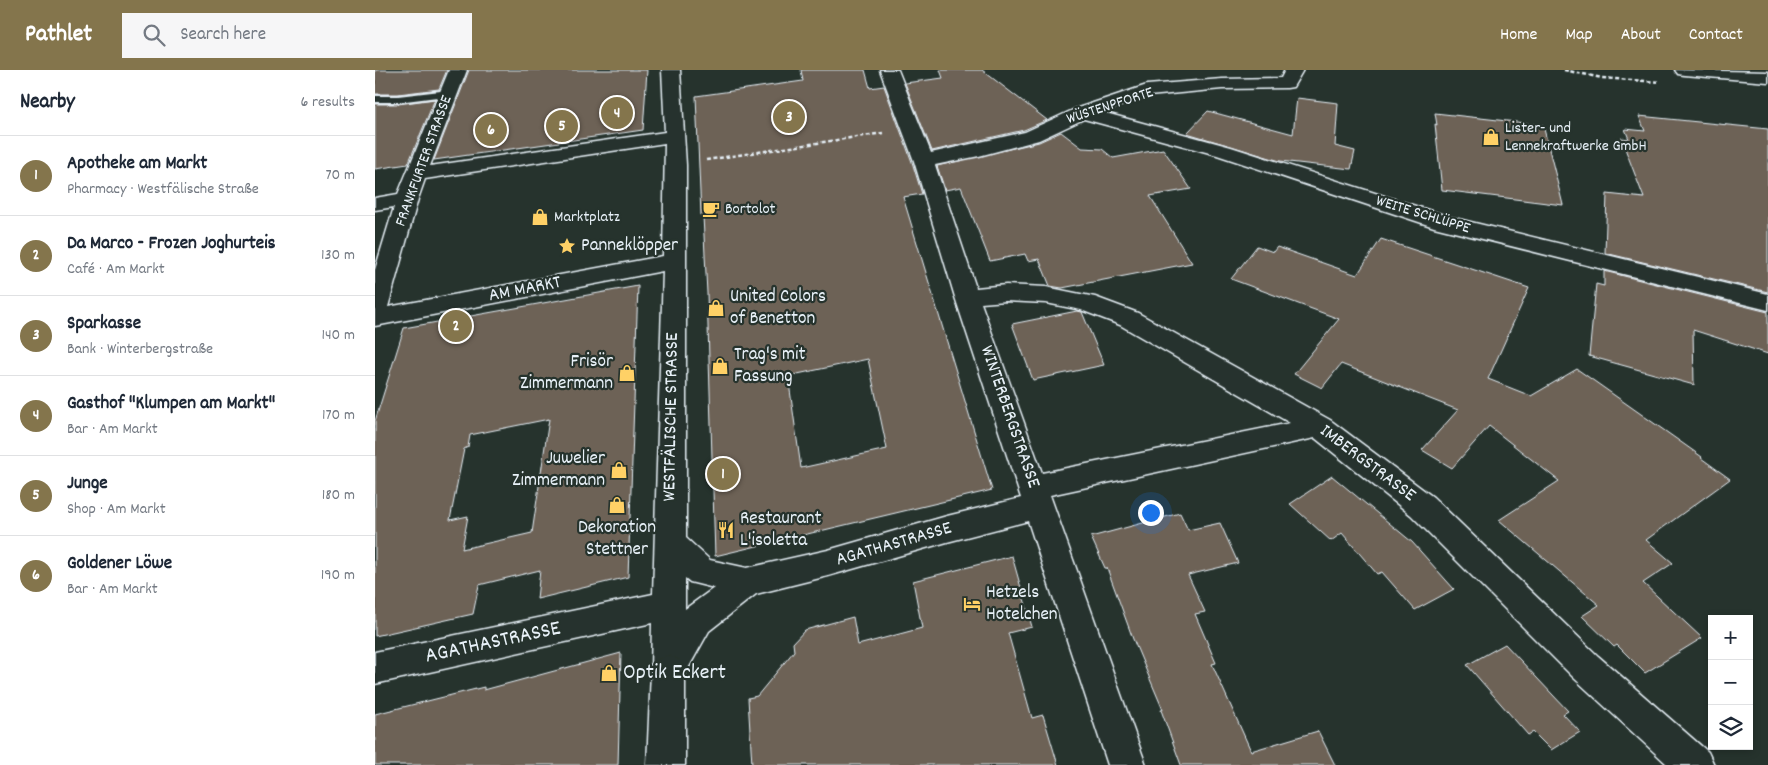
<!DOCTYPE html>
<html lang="en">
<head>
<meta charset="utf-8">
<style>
	:root { --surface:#fff; --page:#f6f6f7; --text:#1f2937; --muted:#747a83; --line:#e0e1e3; --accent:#84754c }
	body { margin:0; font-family:Dekko,sans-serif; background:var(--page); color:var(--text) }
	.controls { position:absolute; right:15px; bottom:15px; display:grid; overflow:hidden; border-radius:0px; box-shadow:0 2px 8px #0003 }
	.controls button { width:45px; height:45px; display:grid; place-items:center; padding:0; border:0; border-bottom:1px solid var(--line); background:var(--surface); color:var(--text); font:25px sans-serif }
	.you { position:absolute; left:775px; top:442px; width:18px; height:18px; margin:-12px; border:4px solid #fff; border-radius:50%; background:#1a73e8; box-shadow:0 0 0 8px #1a73e833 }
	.badge { display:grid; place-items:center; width:32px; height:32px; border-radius:50%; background:var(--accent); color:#fff; font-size:16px; font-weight:700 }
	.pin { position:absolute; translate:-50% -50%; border:2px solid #fff; box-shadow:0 1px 5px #0006 }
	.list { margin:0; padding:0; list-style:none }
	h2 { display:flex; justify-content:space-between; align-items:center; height:65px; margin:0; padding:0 20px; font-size:21px }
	h2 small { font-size:16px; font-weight:400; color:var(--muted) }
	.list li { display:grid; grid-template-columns:32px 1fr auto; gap:15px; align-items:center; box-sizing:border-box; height:80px; padding:0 20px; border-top:1px solid var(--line) }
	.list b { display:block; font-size:19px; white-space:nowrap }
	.list p { margin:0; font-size:16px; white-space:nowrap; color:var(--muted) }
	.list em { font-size:16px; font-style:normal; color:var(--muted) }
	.icon { flex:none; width:28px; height:28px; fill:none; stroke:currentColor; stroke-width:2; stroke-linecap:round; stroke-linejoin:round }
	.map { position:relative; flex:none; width:1393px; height:695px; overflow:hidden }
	header { display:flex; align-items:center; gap:30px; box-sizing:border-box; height:70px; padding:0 25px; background:var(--accent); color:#fff }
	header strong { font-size:24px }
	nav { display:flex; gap:28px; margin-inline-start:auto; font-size:18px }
	.search { width:350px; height:45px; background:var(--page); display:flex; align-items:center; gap:12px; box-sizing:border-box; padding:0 18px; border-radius:0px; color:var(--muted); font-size:19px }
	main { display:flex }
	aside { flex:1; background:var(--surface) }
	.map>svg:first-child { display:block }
</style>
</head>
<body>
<header>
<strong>Pathlet</strong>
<div class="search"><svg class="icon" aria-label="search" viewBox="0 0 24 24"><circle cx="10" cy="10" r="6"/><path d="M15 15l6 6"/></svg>Search here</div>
<nav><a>Home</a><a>Map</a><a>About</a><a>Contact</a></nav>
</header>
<main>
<aside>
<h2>Nearby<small>6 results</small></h2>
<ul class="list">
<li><span class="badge">1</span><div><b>Apotheke am Markt</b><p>Pharmacy · Westfälische Straße</p></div><em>70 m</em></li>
<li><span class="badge">2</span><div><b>Da Marco - Frozen Joghurteis</b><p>Café · Am Markt</p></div><em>130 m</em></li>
<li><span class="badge">3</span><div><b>Sparkasse</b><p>Bank · Winterbergstraße</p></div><em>140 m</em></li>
<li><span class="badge">4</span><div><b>Gasthof &quot;Klumpen am Markt&quot;</b><p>Bar · Am Markt</p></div><em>170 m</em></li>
<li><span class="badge">5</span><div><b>Junge</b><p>Shop · Am Markt</p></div><em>180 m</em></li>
<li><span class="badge">6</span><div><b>Goldener Löwe</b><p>Bar · Am Markt</p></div><em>190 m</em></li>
</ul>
</aside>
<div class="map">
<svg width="1393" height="695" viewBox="0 0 1393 695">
	<rect width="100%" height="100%" fill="#26332d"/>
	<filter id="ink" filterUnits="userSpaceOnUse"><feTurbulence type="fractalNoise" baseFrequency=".02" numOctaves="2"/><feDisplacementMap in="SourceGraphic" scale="10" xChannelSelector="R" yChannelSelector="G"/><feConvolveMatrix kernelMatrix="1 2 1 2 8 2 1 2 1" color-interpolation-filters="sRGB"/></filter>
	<g filter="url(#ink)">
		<g fill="#6d6257" stroke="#e8f1f8" fill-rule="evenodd">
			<polygon points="0,0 72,0 64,19 23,24 0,24"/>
			<polygon points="94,0 272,0 268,60 59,90"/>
			<path d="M426,0h64l5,18 14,-2 28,76 10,32 -19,3 89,293 -277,66 -8,-263 -4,-77h-2l-5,-120 107,-15zM493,289l19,90 -86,19 -13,-92z"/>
			<polygon points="565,0 607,0 672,50 649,60 557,81 530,13 568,8"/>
			<polygon points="922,28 963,33 960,76 980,81 976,99 905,91 812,63 833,41 918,64"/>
			<polygon points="60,29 33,94 0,99 0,34 23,34"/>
			<polygon points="1060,43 1168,55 1188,135 1067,120 1060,54 1062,55"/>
			<polygon points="1264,46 1393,59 1393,222 1230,183 1232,124 1269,128 1246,68 1254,69 1250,59 1270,61"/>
			<polygon points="686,62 707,78 727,79 738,88 788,79 816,119 775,126 817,193 687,218 675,216 664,189 653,191 650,184 615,191 586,117 570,120 562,96 664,72"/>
			<polygon points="1006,169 1154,218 1113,309 1156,326 1202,299 1327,387 1326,388 1355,409 1271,470 1298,493 1268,513 1327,568 1270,603 1242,575 1239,577 1207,546 1224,535 1124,450 1184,411 1114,356 1077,398 1047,380 1083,340 966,294 947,318 919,304 964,249 856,209 882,176 898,182 902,177 982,205"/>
			<polygon points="1229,201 1393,242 1393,284 1318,260 1319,315 1214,286 1221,214 1229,216"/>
			<path d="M263,216l-10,291 -91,22 3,-29 -61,15 -6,29 -98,22v-215l29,-93zM174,349l-17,114 -70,16 6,-33 -18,4 14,-71 4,-2 2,-12z"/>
			<polygon points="702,241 707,242 729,295 658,310 637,254"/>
			<polygon points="957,406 1037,472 1079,519 1040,540 1007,502 1002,504 967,463 956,471 915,434"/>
			<polygon points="805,443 813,460 845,453 863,493 813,505 830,542 820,544 841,593 837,594 876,681 943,661 960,695 806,695 786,640 788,640 758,569 732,498 730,498 716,467"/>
			<polygon points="637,486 657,557 633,563 657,648 668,645 683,695 377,695 373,628 382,626 419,581 418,573 430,560 478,547 483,575 547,558 538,511"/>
			<polygon points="1130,574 1193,641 1188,644 1205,662 1176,680 1158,662 1153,665 1092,595"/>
			<polygon points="246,583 243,695 0,695 0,644 109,617 109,620"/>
		</g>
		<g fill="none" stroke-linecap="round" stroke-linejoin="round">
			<g stroke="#e8f1f8" stroke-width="4">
				<polygon id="lane" points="74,20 78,21 79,23 78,25 23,32 0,32 0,26 23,26"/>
			</g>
			<g stroke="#e8f1f8" stroke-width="3">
				<path id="street" d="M74,0h18l-37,96 235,-34 -3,-62h18l6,95v373l24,22 37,8 81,-18 119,-34 74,-18 -66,-201 -41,-136 -34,-91h18l33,83 94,-21 50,-23 72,-24 75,-6 59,-1 4,-8h18l-10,17 -6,1 -65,1 -73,7 -47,16 129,35 219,70 318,77v16l-334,-83 -217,-72 -133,-36 -45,21 -60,16 -44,9 41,123 30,-3 40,2 49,10 43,16 192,107 103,77 165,159 110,96 6,13h-46l-94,-87 -163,-163 -96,-77 -265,57 96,270h-38l-80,-244 -81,21 -119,34 -72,18 -47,37 -28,50 -13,6 -12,-5 -5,-11 1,-48 -277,61v-32l278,-58 10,-323 -288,55v-56l19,-63 -19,3v-12l23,-4zM290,73l-2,113 -275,51 30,-108 7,-20zM631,231l40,2 35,7 39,15 170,98 -248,50 -61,-170zM310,508l5,4 24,6 -29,21z"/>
			</g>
			<g stroke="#e8f1f8" stroke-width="3">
				<g id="secondary">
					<polygon points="1300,0 1393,2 1393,12 1309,5 1303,4"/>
					<polygon points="293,585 305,590 310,601 310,695 272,695 276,601 281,590"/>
				</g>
			</g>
			<g stroke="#e8f1f8" stroke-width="2.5" stroke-dasharray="4 2.5" stroke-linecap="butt">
				<polyline points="1189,0 1227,8 1285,12"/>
				<polyline points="331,90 508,63"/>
			</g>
			<use href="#lane" fill="#26332d" fill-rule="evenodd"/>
			<use href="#street" fill="#26332d" fill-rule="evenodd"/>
			<use href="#secondary" fill="#26332d" fill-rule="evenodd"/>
		</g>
	</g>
	<defs>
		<g id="shop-bare" transform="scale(1.35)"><path d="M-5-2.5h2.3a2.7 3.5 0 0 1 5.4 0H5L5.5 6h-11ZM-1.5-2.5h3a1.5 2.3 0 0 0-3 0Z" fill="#ffd166" stroke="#26332d" stroke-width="2.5" paint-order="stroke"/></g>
		<g id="cafe-bare" transform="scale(1.35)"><path d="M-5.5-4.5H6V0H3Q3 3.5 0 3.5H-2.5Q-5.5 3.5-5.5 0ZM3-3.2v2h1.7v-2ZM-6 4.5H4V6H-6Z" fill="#ffd166" stroke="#26332d" stroke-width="2.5" paint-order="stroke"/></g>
		<g id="sight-bare" transform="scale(1.35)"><path d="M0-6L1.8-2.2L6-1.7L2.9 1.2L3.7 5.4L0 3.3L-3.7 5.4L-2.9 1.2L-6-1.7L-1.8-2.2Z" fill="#ffd166" stroke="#26332d" stroke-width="2.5" paint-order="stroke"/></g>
		<g id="restaurant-bare" transform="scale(1.35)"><path d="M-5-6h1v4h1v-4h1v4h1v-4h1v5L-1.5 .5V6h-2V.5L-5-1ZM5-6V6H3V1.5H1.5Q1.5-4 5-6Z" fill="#ffd166" stroke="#26332d" stroke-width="2.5" paint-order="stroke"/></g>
		<g id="hotel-bare" transform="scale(1.35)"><path d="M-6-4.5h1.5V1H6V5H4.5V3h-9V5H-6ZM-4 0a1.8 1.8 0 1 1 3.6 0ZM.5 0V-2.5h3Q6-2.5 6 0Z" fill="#ffd166" stroke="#26332d" stroke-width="2.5" paint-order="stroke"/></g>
	</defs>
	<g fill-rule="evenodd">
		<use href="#shop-bare" x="1116" y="67"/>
		<use href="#cafe-bare" x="336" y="139"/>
		<use href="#shop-bare" x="165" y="147"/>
		<use href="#sight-bare" x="192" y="176"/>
		<use href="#shop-bare" x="341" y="238"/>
		<use href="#shop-bare" x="345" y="296"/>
		<use href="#shop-bare" x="252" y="303"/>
		<use href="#shop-bare" x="244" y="400"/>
		<use href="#shop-bare" x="242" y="435"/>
		<use href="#restaurant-bare" x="351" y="460"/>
		<use href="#hotel-bare" x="597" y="534"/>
		<use href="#shop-bare" x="234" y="603"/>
	</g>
	<g text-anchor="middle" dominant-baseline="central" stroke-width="4.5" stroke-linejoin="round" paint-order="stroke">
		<g font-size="16" fill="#e8f1f8" stroke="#26332d">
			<text transform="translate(735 36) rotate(-18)">WÜSTENPFORTE</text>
			<text transform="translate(49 91) rotate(-70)">FRANKFURTER STRASSE</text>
			<text transform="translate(1048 145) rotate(17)">WEITE SCHLÜPPE</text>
		</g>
		<g font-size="16" fill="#e8f1f8" stroke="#26332d" text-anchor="start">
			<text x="1130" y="58">Lister- und<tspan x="1130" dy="18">Lennekraftwerke GmbH</tspan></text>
			<text x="350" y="139">Bortolot</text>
			<text x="179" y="147">Marktplatz</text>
		</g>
		<g font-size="19" fill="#e8f1f8" stroke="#26332d" text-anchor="start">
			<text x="206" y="176">Panneklöpper</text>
			<text x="355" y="227">United Colors<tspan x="355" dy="22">of Benetton</tspan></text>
			<text x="359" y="285">Trag's mit<tspan x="359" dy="22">Fassung</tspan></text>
			<text x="238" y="292" text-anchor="end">Frisör<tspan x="238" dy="22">Zimmermann</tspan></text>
			<text x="230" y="389" text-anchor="end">Juwelier<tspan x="230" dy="22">Zimmermann</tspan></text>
			<text x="365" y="449">Restaurant<tspan x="365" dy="22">L'isoletta</tspan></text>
			<text x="242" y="458" text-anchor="middle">Dekoration<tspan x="242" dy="22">Stettner</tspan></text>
			<text x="611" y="523">Hetzels<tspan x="611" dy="22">Hotelchen</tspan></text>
		</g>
		<g font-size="19" fill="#e8f1f8" stroke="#26332d">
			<text transform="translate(150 220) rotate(-11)">AM MARKT</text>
			<text transform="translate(297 347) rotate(-89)">WESTFÄLISCHE STRASSE</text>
			<text transform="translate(634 347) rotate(71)">WINTERBERGSTRASSE</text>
			<text transform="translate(992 394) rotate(37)">IMBERGSTRASSE</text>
			<text transform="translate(519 475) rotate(-16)">AGATHASTRASSE</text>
		</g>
		<g font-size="22" fill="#e8f1f8" stroke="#26332d">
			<text transform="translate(118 573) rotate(-12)">AGATHASTRASSE</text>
		</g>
		<g font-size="22" fill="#e8f1f8" stroke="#26332d" text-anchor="start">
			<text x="248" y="603">Optik Eckert</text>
		</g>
	</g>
</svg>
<div class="controls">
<button>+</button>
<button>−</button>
<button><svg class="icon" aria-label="layers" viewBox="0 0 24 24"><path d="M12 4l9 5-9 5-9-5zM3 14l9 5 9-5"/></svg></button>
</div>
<div class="you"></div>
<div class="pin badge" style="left:348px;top:404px">1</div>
<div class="pin badge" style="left:81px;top:256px">2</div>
<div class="pin badge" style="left:414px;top:47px">3</div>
<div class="pin badge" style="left:242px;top:43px">4</div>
<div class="pin badge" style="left:187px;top:56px">5</div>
<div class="pin badge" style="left:116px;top:60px">6</div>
</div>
</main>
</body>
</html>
